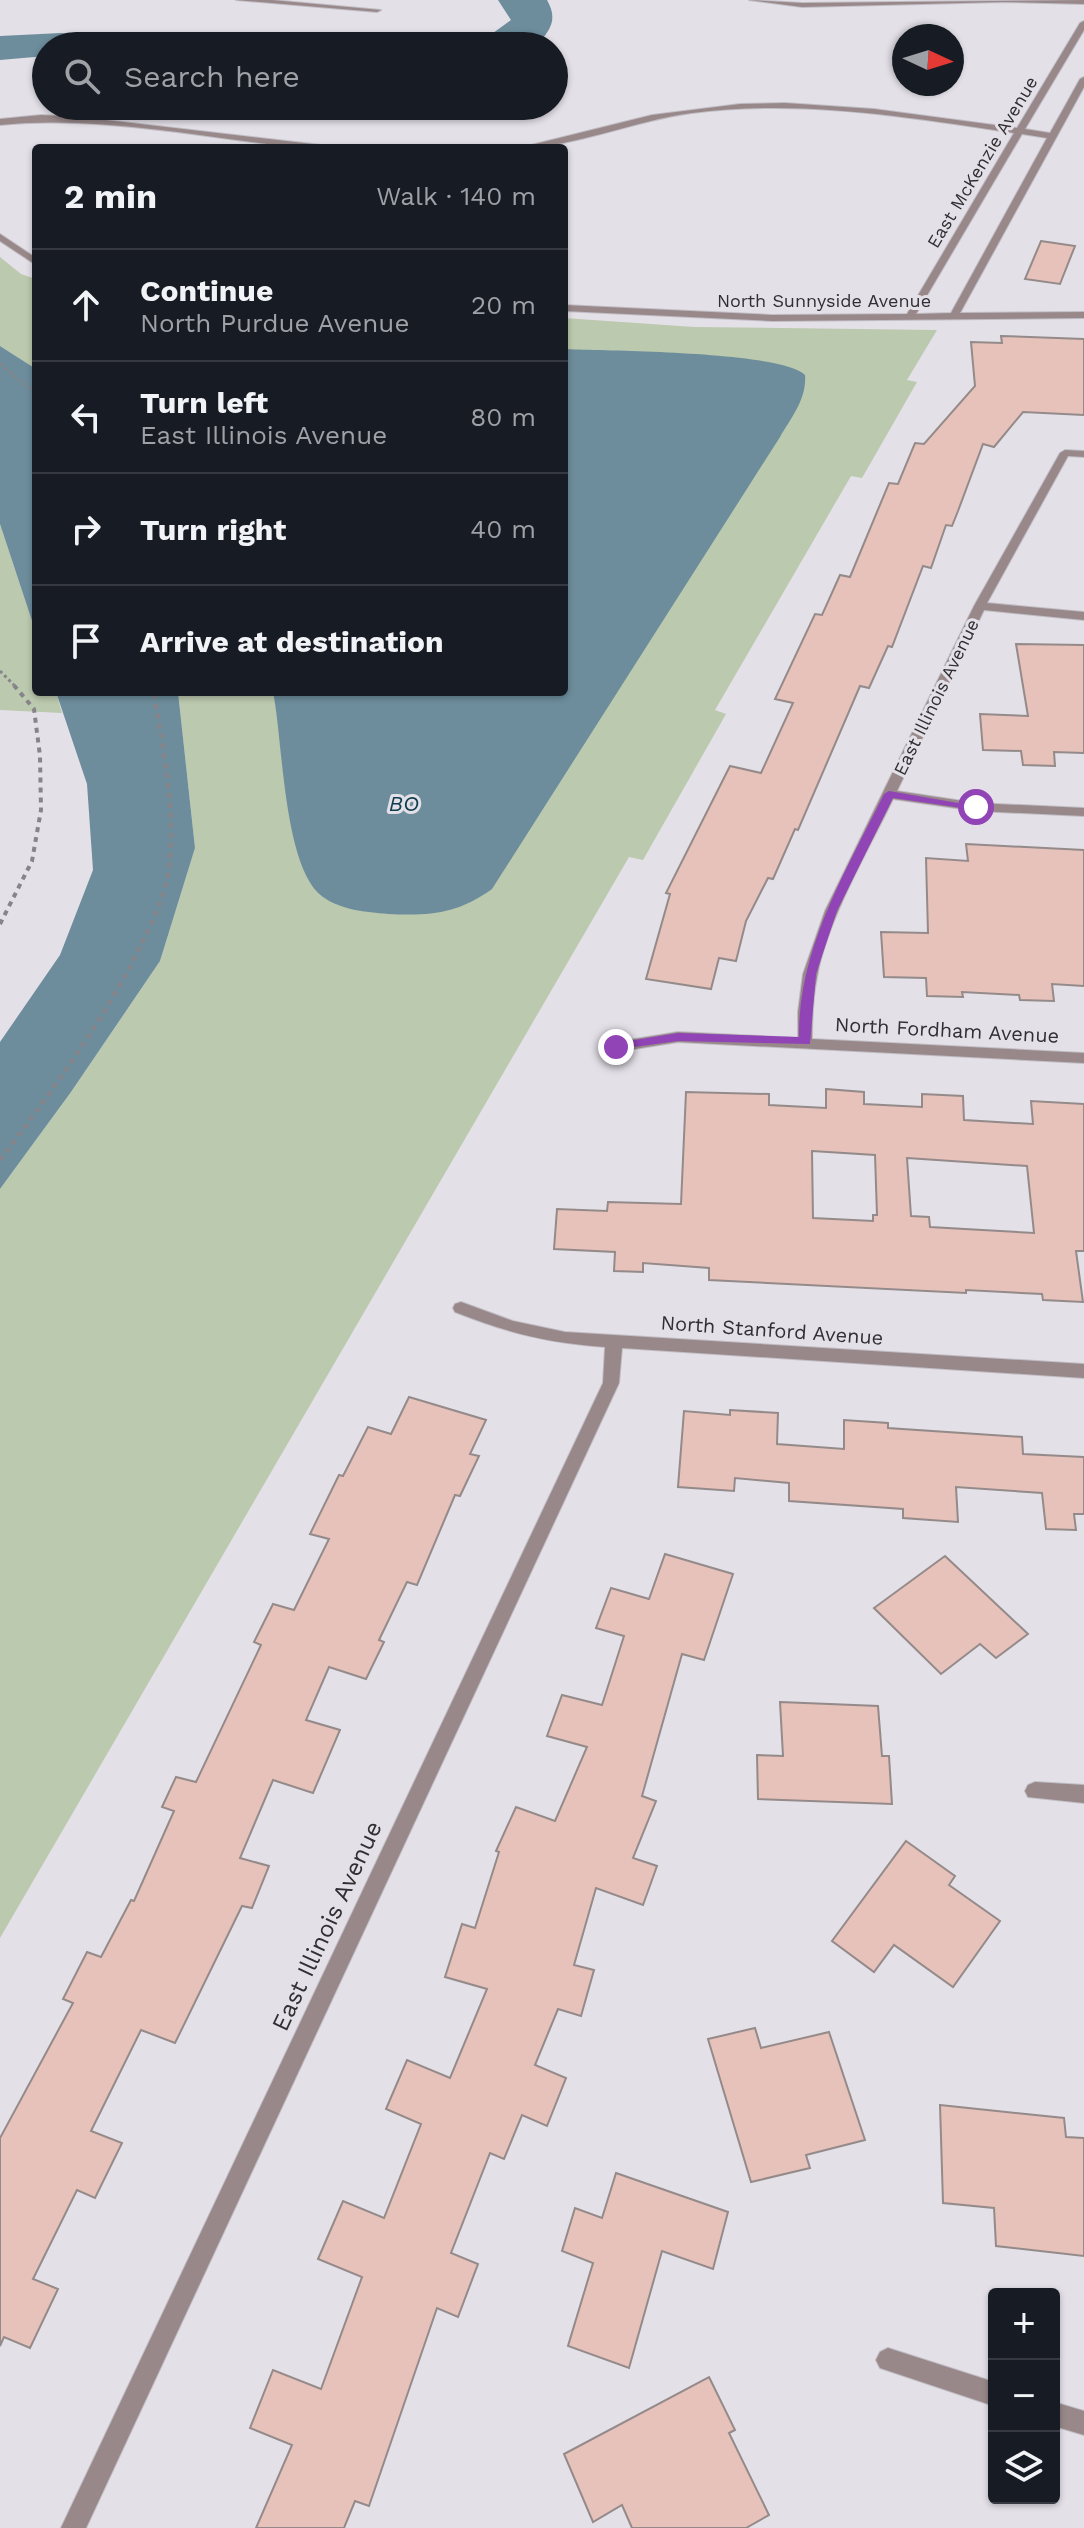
<!DOCTYPE html>
<html lang="en">
<head>
<meta charset="utf-8">
<style>
	:root { --surface:#171b24; --page:#20242c; --text:#f1f3f6; --muted:#9ea1a6; --line:#363941 }
	body { margin:0; font-family:"Work Sans",sans-serif; background:var(--page); color:var(--text) }
	.controls { position:absolute; right:24px; bottom:24px; display:grid; overflow:hidden; border-radius:8px; box-shadow:0 2px 6px #0004 }
	.controls button { width:72px; height:72px; display:grid; place-items:center; padding:0; border:0; border-bottom:2px solid var(--line); background:var(--surface); color:var(--text); font:40px sans-serif }
	.compass { position:absolute; left:892px; top:24px; width:72px; height:72px; border-radius:50%; background:var(--surface); box-shadow:0 2px 6px #0004; rotate:94deg }
	.stop { position:absolute; width:24px; height:24px; margin:-18px; border:6px solid #9044b6; border-radius:50%; background:#fff }
	.stop.end { background:#9044b6; border-color:#fff; box-shadow:0 2px 8px #0008 }
	.list { margin:0; padding:0; list-style:none }
	h2 { display:flex; justify-content:space-between; align-items:center; height:104px; margin:0; padding:0 32px; font-size:34px }
	h2 small { font-size:26px; font-weight:400; color:var(--muted) }
	.list li { display:grid; grid-template-columns:52px 1fr auto; gap:24px; align-items:center; box-sizing:border-box; height:112px; padding:0 32px; border-top:2px solid var(--line) }
	.list b { display:block; font-size:30px; white-space:nowrap }
	.list p { margin:0; font-size:26px; white-space:nowrap; color:var(--muted) }
	.list em { font-size:26px; font-style:normal; color:var(--muted) }
	.icon { flex:none; width:44px; height:44px; fill:none; stroke:currentColor; stroke-width:2; stroke-linecap:round; stroke-linejoin:round }
	.map { position:relative; flex:none; width:1084px; height:2528px; overflow:hidden }
	.search { position:absolute; background:var(--surface); box-shadow:0 2px 6px #0004; left:32px; top:32px; width:536px; height:88px; display:flex; align-items:center; gap:20px; box-sizing:border-box; padding:0 28px; border-radius:44px; color:var(--muted); font-size:30px }
	.panel { position:absolute; background:var(--surface); box-shadow:0 2px 6px #0004; left:32px; top:144px; width:536px; height:552px; border-radius:8px }
	.map>svg:first-child { display:block }
</style>
</head>
<body>
<div class="map">
<svg width="1084" height="2528" viewBox="0 0 1084 2528">
	<rect width="100%" height="100%" fill="#e4e0e8"/>
	<g fill="#bbc9ae">
		<polygon points="0,257 21,274 36,279 36,369 0,346"/>
		<polygon points="564,318 694,327 937,330 907,380 917,382 862,478 851,476 715,710 726,714 643,860 629,857 0,1938 0,1189 71,1092 160,961 195,848 178,692 564,692"/>
		<polygon points="0,524 36,633 36,692 56,692 62,713 0,710"/>
	</g>
	<g fill="#6d8d9c">
		<path d="M498,0h49c11,19 4,30 -11,46h-61l36,-26z"/>
		<polygon points="61,33 162,38 243,46 46,46 46,56 0,60 0,36"/>
		<polygon points="0,346 36,369 36,633 0,524"/>
		<path d="M564,349c42,2 217,2 241,26 2,24 -14,43 -25,62l-288,452c-35,25 -62,27 -104,25 -22,-2 -47,-4 -65,-17 -40,-28 -40,-158 -50,-205h291z"/>
		<polygon points="56,692 178,692 195,848 160,961 71,1092 0,1189 0,1042 60,955 93,870 87,784"/>
	</g>
	<g fill="#e6c2bb" stroke="#948a89" stroke-width="2" fill-rule="evenodd">
		<polygon points="1041,241 1075,246 1060,284 1025,279"/>
		<polygon points="1001,336 1084,339 1084,415 1023,412 994,447 983,444 958,511 952,526 946,525 931,568 923,566 892,647 888,646 869,688 860,686 798,830 795,829 773,879 768,878 746,921 736,961 719,958 711,989 646,979 670,894 666,893 730,766 761,773 793,703 775,699 815,614 822,615 840,575 850,577 889,483 898,484 915,443 924,444 975,386 971,342 1002,343"/>
		<polygon points="1016,644 1084,645 1084,753 1054,752 1055,766 1023,765 1021,751 983,750 980,714 1028,716"/>
		<polygon points="966,844 1084,850 1084,986 1052,984 1054,1001 1020,1000 1019,995 962,992 963,997 927,996 926,978 884,977 881,932 928,933 926,858 968,861"/>
		<path d="M826,1089l38,3v12l58,3v-13l41,2 1,24 69,4 -2,-23 53,3v147h-8l7,51 -40,-2 -1,-6 -76,-4v3l-257,-13v-12l-66,-5v9l-29,-1 1,-19 -61,-3 3,-40 50,2 1,-9 73,2 5,-112 83,2v11l57,3zM812,1151l63,4 2,60h-4v6l-60,-3zM907,1158l120,8 7,67 -104,-6 -1,-10 -18,-1z"/>
		<polygon points="409,1397 486,1420 470,1454 479,1456 460,1496 455,1495 417,1585 407,1582 379,1640 384,1642 366,1679 329,1667 306,1720 340,1730 313,1793 273,1780 240,1858 269,1866 252,1908 242,1906 175,2043 141,2030 91,2131 122,2143 95,2198 77,2190 33,2279 58,2289 30,2348 4,2337 0,2346 0,2138 73,2003 63,1999 87,1952 101,1957 131,1900 134,1901 174,1811 162,1807 176,1777 196,1782 261,1645 254,1642 273,1604 294,1610 329,1539 310,1534 339,1475 343,1476 368,1427 391,1434"/>
		<polygon points="730,1410 778,1413 777,1444 844,1449 844,1420 888,1423 888,1428 1022,1437 1023,1454 1084,1457 1084,1514 1074,1514 1076,1530 1046,1529 1042,1493 956,1487 958,1522 903,1518 903,1509 789,1501 789,1483 735,1478 734,1491 678,1487 684,1411 730,1415"/>
		<polygon points="665,1554 733,1574 704,1660 682,1654 642,1796 656,1801 633,1858 657,1866 643,1905 596,1888 574,1965 594,1970 581,2016 558,2009 535,2065 566,2078 547,2126 522,2115 504,2159 490,2153 451,2253 478,2264 458,2317 437,2308 369,2506 355,2501 344,2528 256,2528 292,2445 250,2428 273,2370 321,2389 362,2277 318,2259 343,2201 384,2218 421,2124 386,2109 407,2060 450,2078 487,1989 445,1977 462,1924 475,1928 499,1852 496,1851 516,1807 555,1821 587,1747 547,1736 562,1695 602,1705 624,1636 596,1628 611,1588 649,1599"/>
		<polygon points="945,1556 1028,1634 996,1658 980,1644 941,1674 874,1608"/>
		<polygon points="780,1702 878,1706 882,1756 889,1756 892,1804 758,1799 757,1755 783,1756"/>
		<polygon points="906,1841 955,1876 949,1885 1000,1921 953,1987 894,1945 874,1972 832,1941"/>
		<polygon points="755,2028 761,2048 829,2032 865,2140 806,2155 810,2168 751,2182 708,2039"/>
		<polygon points="940,2105 1064,2118 1066,2137 1084,2138 1084,2256 996,2246 994,2208 943,2203"/>
		<polygon points="616,2173 728,2212 713,2269 662,2251 629,2368 568,2346 593,2263 562,2251 575,2208 602,2218"/>
		<polygon points="709,2377 735,2430 729,2433 769,2515 746,2528 632,2528 622,2505 593,2522 564,2454"/>
	</g>
	<g fill="none" stroke-linecap="round" stroke-linejoin="round">
		<g stroke="#c0bdc4" stroke-width="2">
			<g id="street">
				<polygon points="236,0 272,0 381,10 377,12"/>
				<polygon points="749,0 802,3 1084,0 1084,4 1003,2 802,7"/>
				<path d="M1084,21v9l-59,99 25,4 30,-54 4,-2v10l-124,226 124,-1v6l-312,3 -208,-10v-6l208,10 135,-1 107,-181c-106,-16 -215,-34 -322,-20 -56,7 -120,35 -173,35l133,-33 88,-11 45,-1 89,6 143,19 63,-105zM1022,134l25,4 -96,175 -35,1z"/>
				<path d="M41,115l39,2 241,28 4,3h-26c-96,-11 -204,-33 -299,-23v-6z"/>
				<polygon points="0,234 36,258 36,265 0,241"/>
				<path d="M1065,450l19,1v6l-16,-1 -81,147 97,9v8l-100,-10 -87,181 79,12 108,5v8l-108,-5 -83,-12c-25,52 -66,121 -76,178 -4,20 -5,41 -5,62l272,14v10l-406,-21 -62,10 -5,-1 -2,-4 2,-4 5,-1 62,-10 120,6v-26l5,-38 22,-63 149,-305 86,-153z"/>
				<path d="M461,1302l52,19 52,11 519,32v14l-462,-30 -3,35 -533,1145h-25l542,-1145 2,-36c-57,-4 -97,-14 -150,-35l-2,-4 2,-4z"/>
				<polygon points="1035,1782 1084,1785 1084,1803 1028,1797 1025,1791 1028,1785"/>
				<polygon points="888,2348 994,2382 994,2406 880,2368 876,2360 880,2352"/>
				<polygon points="1054,2402 1084,2411 1084,2435 1054,2426"/>
			</g>
		</g>
		<g stroke="#868389" stroke-width="3" stroke-dasharray="3 3" stroke-linecap="butt">
			<polyline points="0,364 36,394"/>
			<polyline points="0,671 14,685"/>
		</g>
		<g stroke="#868389" stroke-width="4" stroke-dasharray="5 5" stroke-linecap="butt">
			<polyline points="0,924 32,861 41,810 40,756 34,709 12,683"/>
			<path d="M0,1160c51,-68 102,-136 140,-213 12,-25 26,-52 29,-80 7,-58 -6,-117 -15,-175"/>
		</g>
		<use href="#street" fill="#98888a" fill-rule="evenodd"/>
	</g>
	<path fill="#9044b6" d="M889,791l92,16 -5,3 -83,-12 -56,113 -21,63 -6,70 -132,-3 -66,9 -2,-3 6,-4 62,-10 121,4c-1,-88 47,-166 85,-243z"/>
	<g text-anchor="middle" dominant-baseline="central" stroke-width="6" stroke-linejoin="round" paint-order="stroke">
		<g font-size="18" fill="#312f32" stroke="#e4e0e8">
			<text transform="translate(982 162) rotate(-59)">East McKenzie Avenue</text>
			<text x="824" y="300">North Sunnyside Avenue</text>
			<text transform="translate(936 697) rotate(-64)">East Illinois Avenue</text>
		</g>
		<g font-size="20" fill="#312f32" stroke="#e4e0e8">
			<text transform="translate(947 1030) rotate(3)">North Fordham Avenue</text>
			<text transform="translate(772 1330) rotate(4)">North Stanford Avenue</text>
		</g>
		<g font-size="22" font-style="italic" fill="#0d3d4f" stroke="#e4e0e8">
			<text x="404" y="803">BO</text>
		</g>
		<g font-size="24" fill="#312f32" stroke="#e4e0e8">
			<text transform="translate(327 1926) rotate(-65)">East Illinois Avenue</text>
		</g>
	</g>
</svg>
<div class="controls">
<button>+</button>
<button>−</button>
<button><svg class="icon" aria-label="layers" viewBox="0 0 24 24"><path d="M12 4l9 5-9 5-9-5zM3 14l9 5 9-5"/></svg></button>
</div>
<svg class="compass" viewBox="-18 -18 36 36"><path d="M0-13l5 13h-10z" fill="#e53935"/><path d="M0 13l5-13h-10z" fill="#9ea1a6"/></svg>
<div class="stop" style="left:976px;top:807px"></div>
<div class="stop end" style="left:616px;top:1047px"></div>
<div class="search"><svg class="icon" aria-label="search" viewBox="0 0 24 24"><circle cx="10" cy="10" r="6"/><path d="M15 15l6 6"/></svg>Search here</div>
<section class="panel">
<h2>2 min<small>Walk · 140 m</small></h2>
<ul class="list">
<li><svg class="icon" aria-label="ahead" viewBox="0 0 24 24"><path d="M12 20V5M6 11l6-6 6 6"/></svg><div><b>Continue</b><p>North Purdue Avenue</p></div><em>20 m</em></li>
<li><svg class="icon" aria-label="left" viewBox="0 0 24 24"><path d="M17 20v-9H6M10 6l-5 5 5 5"/></svg><div><b>Turn left</b><p>East Illinois Avenue</p></div><em>80 m</em></li>
<li><svg class="icon" aria-label="right" viewBox="0 0 24 24"><path d="M7 20v-9h11M14 6l5 5-5 5"/></svg><div><b>Turn right</b></div><em>40 m</em></li>
<li><svg class="icon" aria-label="arrive" viewBox="0 0 24 24"><path d="M6 21V4h12l-3 4 3 4H6"/></svg><div><b>Arrive at destination</b></div></li>
</ul>
</section>
</div>
</body>
</html>
